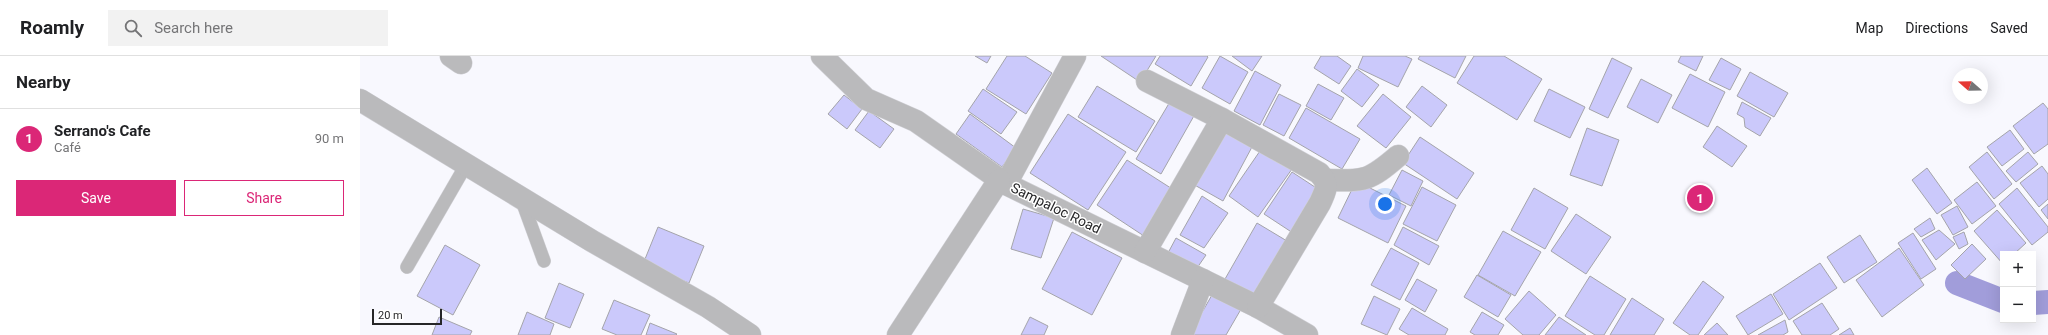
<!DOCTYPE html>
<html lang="en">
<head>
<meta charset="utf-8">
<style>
	:root { --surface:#fff; --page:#f2f2f2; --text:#202124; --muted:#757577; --line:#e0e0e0; --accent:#db2777 }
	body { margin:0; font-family:Roboto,sans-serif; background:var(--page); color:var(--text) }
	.controls { position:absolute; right:12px; bottom:12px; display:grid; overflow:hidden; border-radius:0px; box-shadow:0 4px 16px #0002 }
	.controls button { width:36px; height:36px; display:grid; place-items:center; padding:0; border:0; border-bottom:1px solid var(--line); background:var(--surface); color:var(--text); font:20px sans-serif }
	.compass { position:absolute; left:1592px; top:12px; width:36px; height:36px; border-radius:50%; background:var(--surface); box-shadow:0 4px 16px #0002; rotate:290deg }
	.scale { position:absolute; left:12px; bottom:10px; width:70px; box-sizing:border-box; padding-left:4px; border:2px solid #262628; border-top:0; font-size:11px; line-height:14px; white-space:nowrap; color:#262628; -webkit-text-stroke:3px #fff; paint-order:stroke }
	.you { position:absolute; left:1025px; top:148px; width:14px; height:14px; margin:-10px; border:3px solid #fff; border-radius:50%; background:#1a73e8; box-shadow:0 0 0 6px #1a73e833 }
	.badge { display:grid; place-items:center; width:26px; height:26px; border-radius:50%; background:var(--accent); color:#fff; font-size:13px; font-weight:700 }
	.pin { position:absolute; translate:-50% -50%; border:2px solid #fff; box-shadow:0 1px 4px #0006 }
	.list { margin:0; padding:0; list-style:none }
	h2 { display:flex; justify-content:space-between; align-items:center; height:52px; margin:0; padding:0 16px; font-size:17px }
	h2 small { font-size:13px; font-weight:400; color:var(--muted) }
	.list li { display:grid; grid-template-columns:26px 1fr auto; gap:12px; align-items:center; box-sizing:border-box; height:60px; padding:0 16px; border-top:1px solid var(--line) }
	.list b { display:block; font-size:15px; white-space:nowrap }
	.list p { margin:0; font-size:13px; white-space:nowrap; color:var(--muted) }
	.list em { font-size:13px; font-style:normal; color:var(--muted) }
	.actions { display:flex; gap:8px; padding:12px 16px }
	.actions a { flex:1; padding:9px 0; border:1px solid var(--accent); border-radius:0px; text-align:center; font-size:14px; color:var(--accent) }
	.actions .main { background:var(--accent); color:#fff }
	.icon { flex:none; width:22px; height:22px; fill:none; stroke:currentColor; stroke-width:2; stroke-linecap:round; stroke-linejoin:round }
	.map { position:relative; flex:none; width:1688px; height:279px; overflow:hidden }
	header { display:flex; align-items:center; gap:24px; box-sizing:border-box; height:56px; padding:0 20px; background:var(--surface); border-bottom:1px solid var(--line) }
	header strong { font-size:19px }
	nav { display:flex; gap:22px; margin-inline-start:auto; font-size:14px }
	.search { width:280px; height:36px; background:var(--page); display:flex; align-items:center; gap:10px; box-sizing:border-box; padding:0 14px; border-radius:0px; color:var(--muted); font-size:15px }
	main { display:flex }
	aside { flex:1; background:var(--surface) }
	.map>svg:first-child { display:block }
</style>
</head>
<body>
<header>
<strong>Roamly</strong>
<div class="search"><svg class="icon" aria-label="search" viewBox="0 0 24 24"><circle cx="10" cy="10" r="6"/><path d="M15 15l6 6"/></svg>Search here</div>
<nav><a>Map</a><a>Directions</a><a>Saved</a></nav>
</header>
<main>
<aside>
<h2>Nearby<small></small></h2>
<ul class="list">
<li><span class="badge">1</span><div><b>Serrano's Cafe</b><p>Café</p></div><em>90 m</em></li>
</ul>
<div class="actions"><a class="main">Save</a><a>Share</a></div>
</aside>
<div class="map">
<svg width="1688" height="279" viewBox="0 0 1688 279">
	<rect width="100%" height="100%" fill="#f8f8fe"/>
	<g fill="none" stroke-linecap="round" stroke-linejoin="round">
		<g stroke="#a19dda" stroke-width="24">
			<polyline points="1597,227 1643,245"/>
			<polyline points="1673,247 1688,246"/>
		</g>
	</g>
	<g fill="#cbc9fb" stroke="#a4a4aa">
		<polygon points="615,0 631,0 627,7"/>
		<polygon points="647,0 665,0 692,17 666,58 626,33"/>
		<polygon points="741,0 796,0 780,26"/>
		<polygon points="800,0 847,0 848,1 831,30 795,8"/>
		<polygon points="860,0 888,16 870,48 842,32"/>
		<polygon points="872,0 902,0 892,15"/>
		<polygon points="961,0 977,0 991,10 979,28 954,12"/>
		<polygon points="1003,0 1045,0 1052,3 1038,31 998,12"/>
		<polygon points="1060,0 1106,0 1095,22 1058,3"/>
		<polygon points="1114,0 1144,0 1182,23 1157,64 1097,27"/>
		<polygon points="1321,0 1343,0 1336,15 1318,6"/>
		<polygon points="1252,2 1272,12 1248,62 1229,53"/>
		<polygon points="1361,2 1381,13 1370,34 1349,24"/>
		<polygon points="997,13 1019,29 1002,51 981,35"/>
		<polygon points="895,15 921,29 900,69 874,55"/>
		<polygon points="1390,16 1428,37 1414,61 1377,40"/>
		<polygon points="1330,18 1365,36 1348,71 1312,52"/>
		<polygon points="1281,23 1312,39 1298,67 1267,51"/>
		<polygon points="958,28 984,42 971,64 946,50"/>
		<polygon points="737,30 795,65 776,96 718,61"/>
		<polygon points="1062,30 1087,49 1071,71 1046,51"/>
		<polygon points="623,33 657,56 641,78 608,55"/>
		<polygon points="1189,33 1225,51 1210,82 1174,65"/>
		<polygon points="919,38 941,49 924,80 903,69"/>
		<polygon points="1023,38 1051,61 1026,92 997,70"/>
		<polygon points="484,39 502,53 487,73 468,58"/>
		<polygon points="811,44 835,58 801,118 776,103"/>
		<polygon points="1382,46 1411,62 1400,80 1385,71 1384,62 1377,58"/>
		<polygon points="1683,47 1688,53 1688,88 1674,98 1653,70"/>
		<polygon points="946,52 1000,83 982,113 929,82"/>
		<polygon points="509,55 534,73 520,92 495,74"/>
		<polygon points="610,58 656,92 642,111 596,78"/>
		<polygon points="708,58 766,96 728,154 670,117"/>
		<polygon points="1357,70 1387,90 1372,111 1343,91"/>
		<polygon points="1227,72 1259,84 1242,130 1210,119"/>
		<polygon points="860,74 892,91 863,145 831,127"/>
		<polygon points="1650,74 1664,93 1642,110 1627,91"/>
		<polygon points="1060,81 1114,117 1097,143 1043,107"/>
		<polygon points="902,92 932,113 898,161 869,140"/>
		<polygon points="1627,96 1652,128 1634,143 1609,111"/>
		<polygon points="1668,96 1678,108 1656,126 1646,115"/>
		<polygon points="767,104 817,136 787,182 737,149"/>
		<polygon points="1682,110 1688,118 1688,143 1679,151 1660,127"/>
		<polygon points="1567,112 1592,147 1577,158 1552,124"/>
		<polygon points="1042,114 1063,125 1051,150 1029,139"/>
		<polygon points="932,116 961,135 933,177 904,158"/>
		<polygon points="996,125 1046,150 1028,187 978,162"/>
		<polygon points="1617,126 1636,150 1612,168 1594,144"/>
		<polygon points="1062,131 1096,149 1077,185 1043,168"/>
		<polygon points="1174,132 1208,152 1185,193 1151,174"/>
		<polygon points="1657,132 1688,171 1688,176 1672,189 1639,148"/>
		<polygon points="842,140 868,157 844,192 820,179"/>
		<polygon points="1688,148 1688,163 1681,154"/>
		<polygon points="1597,150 1608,171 1593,179 1581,159"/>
		<polygon points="663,153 694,162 681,202 651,193"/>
		<polygon points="1637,154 1666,187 1654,198 1643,198 1643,208 1614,175"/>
		<polygon points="1216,158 1251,181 1226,218 1191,195"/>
		<polygon points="1570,162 1575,173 1561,181 1554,173"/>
		<polygon points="897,167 927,185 895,241 865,223"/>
		<polygon points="298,171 344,190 329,227 283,208"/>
		<polygon points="1043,171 1079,190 1069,209 1034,189"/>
		<polygon points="1579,174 1595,188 1576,204 1562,184"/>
		<polygon points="1143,175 1181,196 1155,240 1118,219"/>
		<polygon points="712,176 762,202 732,259 682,233"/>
		<polygon points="1604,176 1608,188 1599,193 1593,181"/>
		<polygon points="1553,177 1576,213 1561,223 1538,187"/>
		<polygon points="1500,179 1517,206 1484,227 1467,201"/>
		<polygon points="816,182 846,199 837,212 808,197"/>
		<polygon points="1612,188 1626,203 1605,223 1591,209"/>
		<polygon points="85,189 120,209 93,259 57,240"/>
		<polygon points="1031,192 1059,207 1040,244 1011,229"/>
		<polygon points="1539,192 1564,229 1522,261 1496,224"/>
		<polygon points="1460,207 1477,232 1429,264 1413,238"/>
		<polygon points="1117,219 1151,239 1138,261 1104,241"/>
		<polygon points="1230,220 1266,243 1244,279 1235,279 1205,260"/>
		<polygon points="1057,223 1077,234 1065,256 1045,244"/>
		<polygon points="1343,225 1364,241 1338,279 1330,279 1313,267"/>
		<polygon points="199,227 224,238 210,272 185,262"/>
		<polygon points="856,232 884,248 866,279 829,279"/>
		<polygon points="1169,235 1196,259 1179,279 1163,279 1145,263"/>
		<polygon points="1411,238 1423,258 1388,279 1376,260"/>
		<polygon points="1014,240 1040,253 1027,279 1001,268"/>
		<polygon points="1272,242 1304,263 1294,279 1250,279"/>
		<polygon points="254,244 290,259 281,279 257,279 242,273"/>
		<polygon points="1462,247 1479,273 1470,279 1442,279 1433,265"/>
		<polygon points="1052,252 1088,273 1085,279 1049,279 1039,273"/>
		<polygon points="167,256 194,268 190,279 158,279"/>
		<polygon points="1122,256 1144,269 1138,279 1115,279 1110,276"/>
		<polygon points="79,261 112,275 110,279 72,279"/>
		<polygon points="670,261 688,270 684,279 661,279"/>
		<polygon points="1199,261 1226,279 1185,279"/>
		<polygon points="1425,264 1428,276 1423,279 1398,279"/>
		<polygon points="290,267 317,278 316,279 286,279"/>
		<polygon points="1357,267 1368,279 1344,279"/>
		<polygon points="1490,272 1494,279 1479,279"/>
	</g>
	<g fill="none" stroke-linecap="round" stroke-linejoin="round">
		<g stroke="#d2d2d7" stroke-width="14">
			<g id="service">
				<polyline points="161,142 184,205"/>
				<polyline points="47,211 106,109"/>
			</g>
		</g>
		<g stroke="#d2d2d7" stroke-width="23">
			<g id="minor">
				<polyline points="91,0 101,7"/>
				<polyline points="462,0 506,43 556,65 646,128 898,251 947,279"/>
				<polyline points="787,25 862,63"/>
				<polyline points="0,44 232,185 348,251 390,279"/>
				<path d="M965,124c39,1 43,2 73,-24"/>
				<polyline points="646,128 715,0"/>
				<path d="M785,196l77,-133 97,54c11,12 7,16 1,30l-62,104"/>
				<polyline points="538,279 639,124"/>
				<polyline points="822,279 843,224"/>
			</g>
		</g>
		<use href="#service" stroke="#bababc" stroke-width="13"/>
		<use href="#minor" stroke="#bababc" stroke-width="22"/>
	</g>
	<g text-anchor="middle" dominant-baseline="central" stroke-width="3" stroke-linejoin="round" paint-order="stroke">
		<g font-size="14" fill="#262628" stroke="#fff">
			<text transform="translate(696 152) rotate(26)">Sampaloc Road</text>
		</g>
	</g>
</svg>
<div class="controls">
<button>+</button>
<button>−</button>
</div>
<svg class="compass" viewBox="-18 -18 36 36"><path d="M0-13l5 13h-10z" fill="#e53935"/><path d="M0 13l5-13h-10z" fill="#757577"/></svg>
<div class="scale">20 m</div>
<div class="you"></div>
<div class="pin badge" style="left:1340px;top:142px">1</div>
</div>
</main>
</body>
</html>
